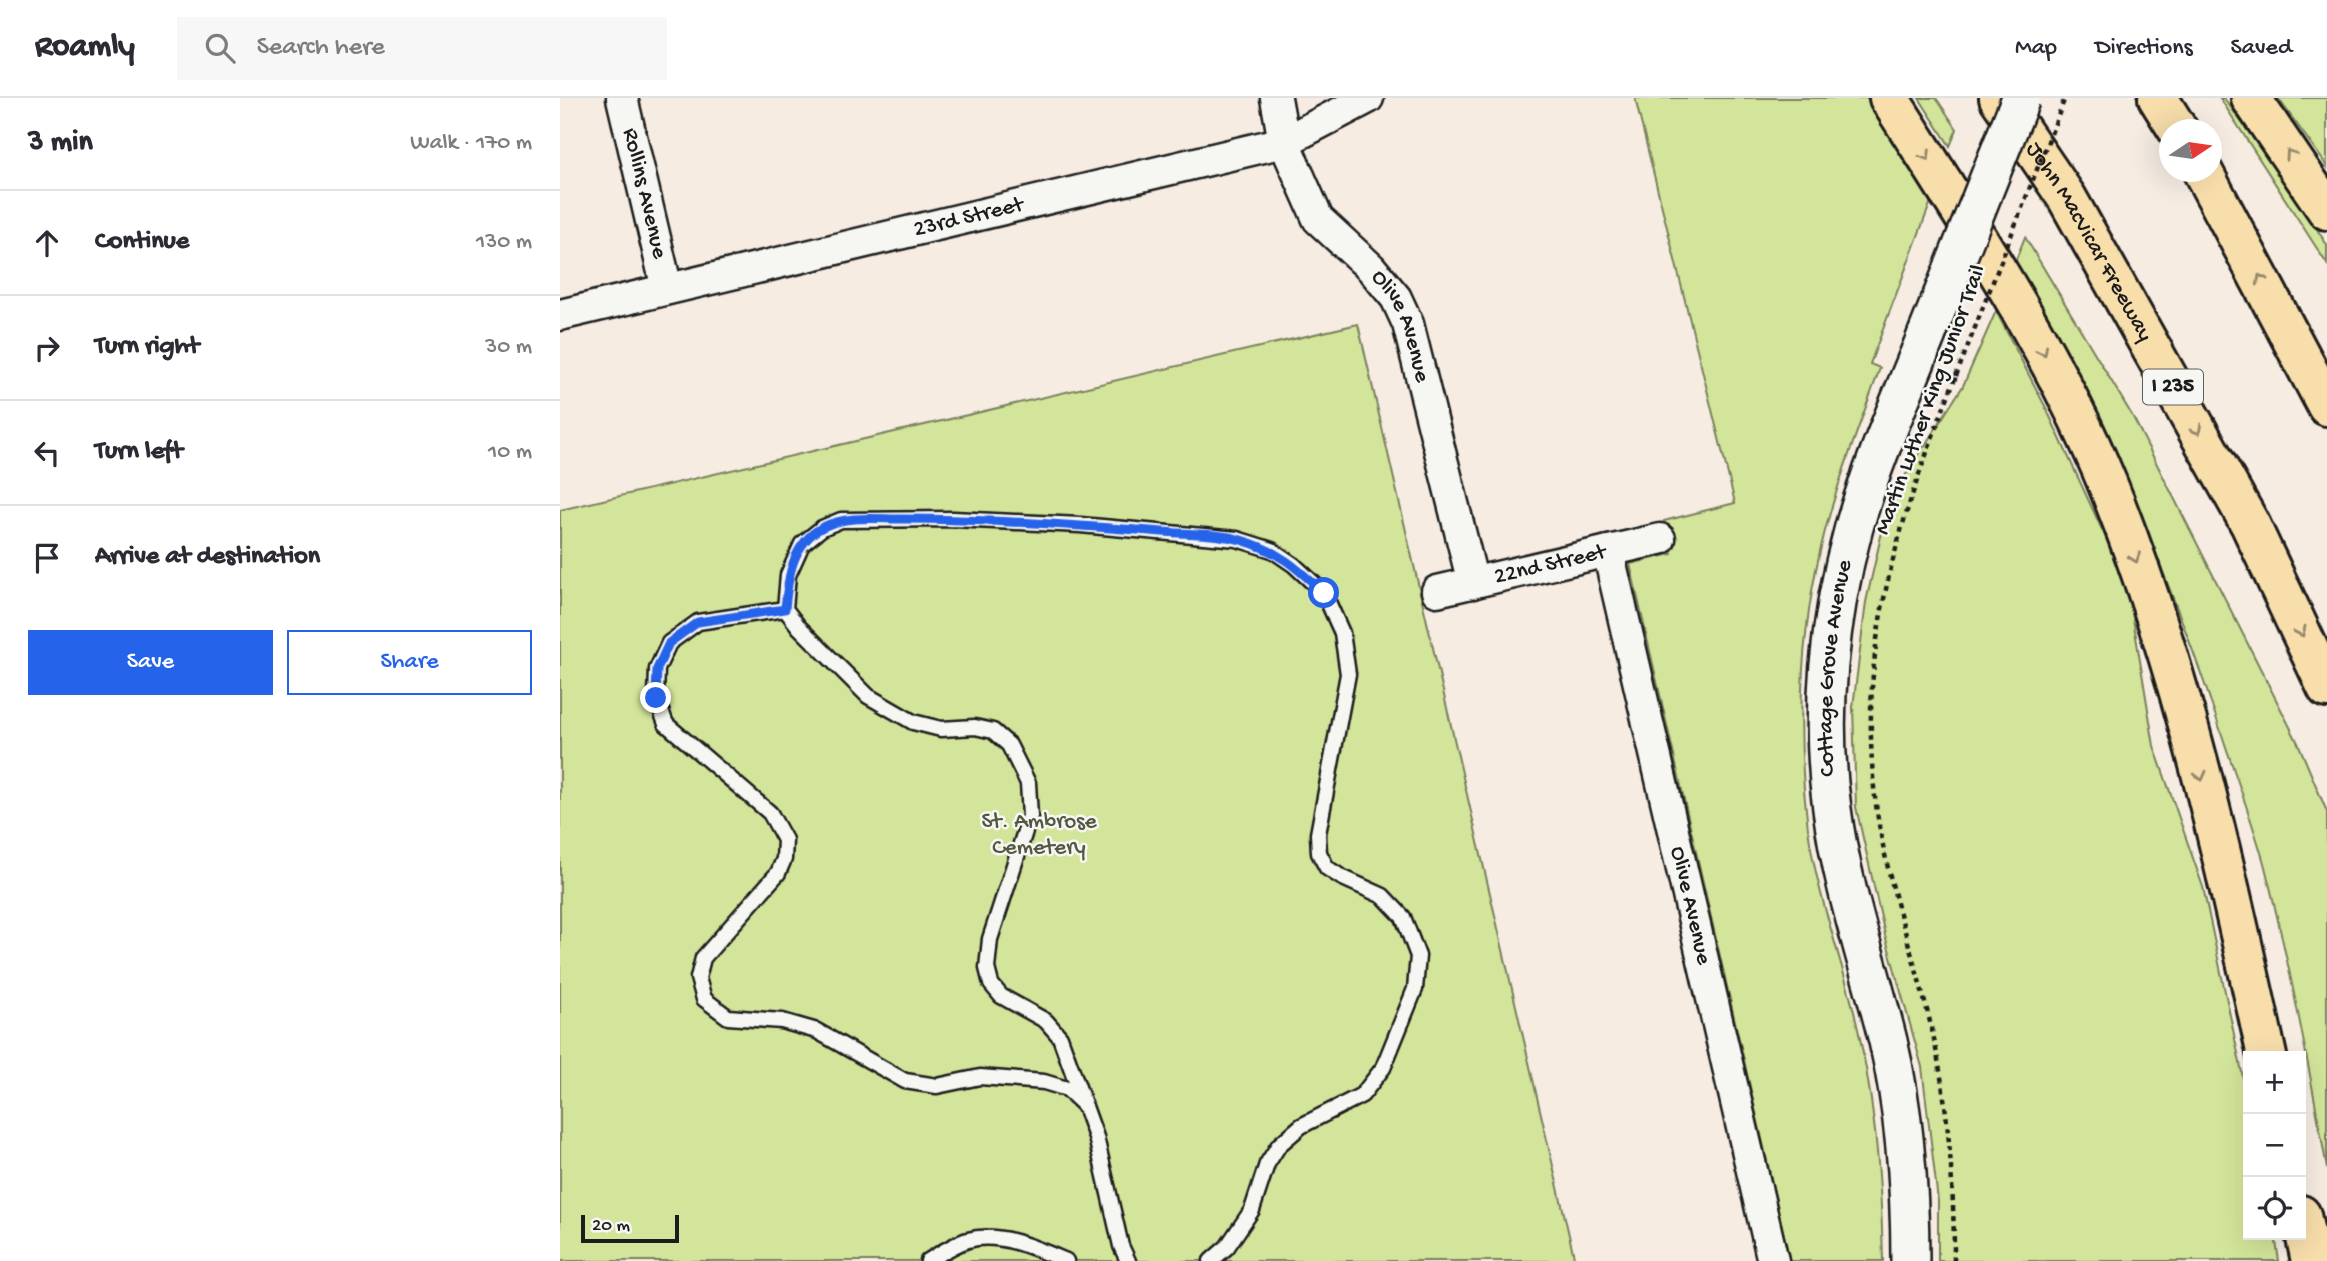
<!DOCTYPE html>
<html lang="en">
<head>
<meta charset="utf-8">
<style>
	:root { --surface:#fff; --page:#f7f7f7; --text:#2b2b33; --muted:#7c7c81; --line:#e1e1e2; --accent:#2563eb }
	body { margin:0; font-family:"Gochi Hand",sans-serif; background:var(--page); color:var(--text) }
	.controls { position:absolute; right:21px; bottom:21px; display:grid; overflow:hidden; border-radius:0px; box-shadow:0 7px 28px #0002 }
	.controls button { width:63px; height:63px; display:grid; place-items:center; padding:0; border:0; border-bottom:2px solid var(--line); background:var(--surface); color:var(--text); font:35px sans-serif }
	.compass { position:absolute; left:1599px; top:21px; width:63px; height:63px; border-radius:50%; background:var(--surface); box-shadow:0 7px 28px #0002; rotate:77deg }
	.scale { position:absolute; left:21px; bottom:18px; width:98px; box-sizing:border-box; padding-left:7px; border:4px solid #1c1c1c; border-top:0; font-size:19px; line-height:24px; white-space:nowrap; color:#1c1c1c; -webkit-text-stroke:5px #f6f6f2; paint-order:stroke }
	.stop { position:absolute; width:21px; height:21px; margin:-16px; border:5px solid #2563eb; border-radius:50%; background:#fff }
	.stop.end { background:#2563eb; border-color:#fff; box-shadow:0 2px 7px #0008 }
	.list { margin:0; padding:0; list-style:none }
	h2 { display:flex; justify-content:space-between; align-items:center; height:91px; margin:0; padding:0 28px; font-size:30px }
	h2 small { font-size:23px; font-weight:400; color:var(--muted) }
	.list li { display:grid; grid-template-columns:46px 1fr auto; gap:21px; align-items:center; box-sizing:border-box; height:105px; padding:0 28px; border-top:2px solid var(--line) }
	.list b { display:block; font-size:26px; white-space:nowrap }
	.list em { font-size:23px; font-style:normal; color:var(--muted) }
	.actions { display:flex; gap:14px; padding:21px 28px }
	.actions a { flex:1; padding:16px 0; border:2px solid var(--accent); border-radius:0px; text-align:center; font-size:24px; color:var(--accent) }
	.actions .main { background:var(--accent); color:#fff }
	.icon { flex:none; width:38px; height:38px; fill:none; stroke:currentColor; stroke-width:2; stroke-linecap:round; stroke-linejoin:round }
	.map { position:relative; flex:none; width:1767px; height:1163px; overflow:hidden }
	header { display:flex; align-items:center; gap:42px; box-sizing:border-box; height:98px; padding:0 35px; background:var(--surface); border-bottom:2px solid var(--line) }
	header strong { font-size:33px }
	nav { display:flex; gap:38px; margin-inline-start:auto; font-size:24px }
	.search { width:490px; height:63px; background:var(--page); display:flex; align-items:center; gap:18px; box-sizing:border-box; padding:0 24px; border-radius:0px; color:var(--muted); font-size:26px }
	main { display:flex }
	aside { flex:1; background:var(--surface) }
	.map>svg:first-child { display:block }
</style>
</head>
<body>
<header>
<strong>Roamly</strong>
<div class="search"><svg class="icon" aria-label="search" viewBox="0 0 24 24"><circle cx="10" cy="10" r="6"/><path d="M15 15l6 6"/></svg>Search here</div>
<nav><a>Map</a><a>Directions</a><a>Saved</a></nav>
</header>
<main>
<aside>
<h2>3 min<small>Walk · 170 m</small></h2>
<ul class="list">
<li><svg class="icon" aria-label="ahead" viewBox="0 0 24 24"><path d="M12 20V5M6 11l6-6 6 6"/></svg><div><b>Continue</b></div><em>130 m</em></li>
<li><svg class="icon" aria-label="right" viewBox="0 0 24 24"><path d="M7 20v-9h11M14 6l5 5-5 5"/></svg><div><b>Turn right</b></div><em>30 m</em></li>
<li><svg class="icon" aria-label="left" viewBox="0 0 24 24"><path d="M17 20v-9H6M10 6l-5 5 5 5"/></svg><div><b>Turn left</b></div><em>10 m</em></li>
<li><svg class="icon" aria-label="arrive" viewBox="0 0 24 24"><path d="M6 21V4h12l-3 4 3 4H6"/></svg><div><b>Arrive at destination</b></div></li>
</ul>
<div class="actions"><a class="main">Save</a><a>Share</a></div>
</aside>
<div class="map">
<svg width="1767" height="1163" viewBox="0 0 1767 1163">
	<rect width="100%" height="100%" fill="#f6ece2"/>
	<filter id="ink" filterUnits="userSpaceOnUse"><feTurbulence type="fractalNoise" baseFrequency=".0143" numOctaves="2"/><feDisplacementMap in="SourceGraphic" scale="14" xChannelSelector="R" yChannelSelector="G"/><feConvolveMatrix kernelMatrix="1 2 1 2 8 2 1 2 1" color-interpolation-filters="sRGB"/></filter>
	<g filter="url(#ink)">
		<g fill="#d3e59a" stroke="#78805b" stroke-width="2">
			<path d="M1075,0h238l60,98 -63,168 10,4c-17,48 -36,96 -50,145 -30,102 -35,212 -22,316 8,60 29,116 44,175 22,85 29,169 31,257h-93l-160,-697 42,-10 -8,-33 71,-18z"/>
			<polygon points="1359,0 1376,0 1397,31 1390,48"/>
			<polygon points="1660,0 1664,0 1748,117 1767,147 1767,166"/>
			<polygon points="1718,0 1767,0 1767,69 1762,61"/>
			<path d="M1465,139l108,180 165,326 29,69v357c-18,-102 -37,-205 -63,-306 -11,-39 -25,-78 -38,-116 -55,-168 -123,-332 -211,-485z"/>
			<polygon points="1436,213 1486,310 1550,449 1570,502 1594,648 1643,789 1688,1003 1688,1137 1715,1137 1719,1163 1378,1163 1378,1103 1362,969 1325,837 1296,709 1293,609 1306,504 1329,403 1403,288"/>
			<polygon points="798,226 1015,1163 0,1163 0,412"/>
		</g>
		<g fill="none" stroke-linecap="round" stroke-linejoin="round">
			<g stroke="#1c1c1c" stroke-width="19">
				<g id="service">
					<polyline points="225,511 138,524 109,545 97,571 96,599 106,626 210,715 225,742 224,761 218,775 143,860 138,880 144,901 168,919 222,923 257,933 345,983 377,988 420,979 484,984 507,991 524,1007"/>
					<path d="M368,1163c13,-8 26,-17 40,-21 31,-9 70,9 98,21"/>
					<polyline points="568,1163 561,1148 536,1039 500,939 486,923 441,898 431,886 427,870 430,841 470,718 468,685 449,647 433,633 415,629 381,631 353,624 308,598 239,529 225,511 228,477 242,446 262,430 281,422 393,421 520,427 677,441 712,452 734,467 764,495 782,535 788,576 758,736 759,755 767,770 781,779 823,798 843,819 858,858 855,891 823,970 802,997 741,1028 719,1047 707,1066 692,1112 667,1149 651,1163"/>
				</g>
			</g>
			<g stroke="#1c1c1c" stroke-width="35">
				<g id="minor">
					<path id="s1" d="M62,0l45,191"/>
					<path id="s2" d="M716,0l8,44 34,77 53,49 25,30 12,26 65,259"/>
					<path id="s3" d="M0,217l724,-173 84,-44"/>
					<path id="s4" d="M1048,453l165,710"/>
					<path id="s5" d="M877,493l223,-52"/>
				</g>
			</g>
			<g stroke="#1c1c1c" stroke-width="42">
				<g id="tertiary">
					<path id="s6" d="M1350,1163c0,-74 -5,-148 -22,-220 -19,-77 -46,-153 -56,-232 -13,-93 -3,-192 22,-282 19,-66 48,-130 73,-193"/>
				</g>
			</g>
			<g stroke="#1c1c1c" stroke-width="44">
				<g id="motorway">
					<path d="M1329,0c79,125 163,250 219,387 74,183 117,378 159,571"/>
					<path id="s7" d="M1439,0l68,100 183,326 77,164"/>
					<polyline points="1598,0 1618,32"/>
					<polyline points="1691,0 1767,112"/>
					<polyline points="1643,74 1767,308"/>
					<polyline points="1741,1117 1751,1163"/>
				</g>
			</g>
			<path stroke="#1c1c1c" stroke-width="4.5" stroke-dasharray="5 5" stroke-linecap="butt" d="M1394,1163c0,-73 -5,-150 -20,-222 -18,-81 -49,-158 -59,-242 -18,-157 25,-278 81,-421"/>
			<use href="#service" stroke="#f6f6f2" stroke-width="14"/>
			<use href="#minor" stroke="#f6f6f2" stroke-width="30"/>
			<use href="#tertiary" stroke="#f6f6f2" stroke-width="37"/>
			<use href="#motorway" stroke="#f8deab" stroke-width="38"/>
			<g stroke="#1c1c1c" stroke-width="42" stroke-linecap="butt">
				<polyline id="tertiary-bridge" points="1367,236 1461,0"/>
			</g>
			<polyline stroke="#1c1c1c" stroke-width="4.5" stroke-dasharray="5 5" stroke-linecap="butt" points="1396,278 1505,0"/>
			<use href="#tertiary-bridge" stroke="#f6f6f2" stroke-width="37"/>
		</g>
		<defs><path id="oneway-chevron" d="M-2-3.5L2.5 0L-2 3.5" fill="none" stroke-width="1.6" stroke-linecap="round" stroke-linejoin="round" transform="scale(1.75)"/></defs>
		<g stroke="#95876b">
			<use href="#oneway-chevron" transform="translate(1730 56) rotate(-124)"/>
			<use href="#oneway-chevron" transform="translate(1366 58) rotate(58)"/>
			<use href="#oneway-chevron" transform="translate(1701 181) rotate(-118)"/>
			<use href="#oneway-chevron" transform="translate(1483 253) rotate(62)"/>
			<use href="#oneway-chevron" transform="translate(1637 332) rotate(61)"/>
			<use href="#oneway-chevron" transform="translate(1575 460) rotate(70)"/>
			<use href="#oneway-chevron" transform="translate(1741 534) rotate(65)"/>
			<use href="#oneway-chevron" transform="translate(1641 678) rotate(76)"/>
		</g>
	</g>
	<g fill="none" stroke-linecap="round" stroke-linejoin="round" filter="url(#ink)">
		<path stroke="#2563eb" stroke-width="9" d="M96,600l1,-29 12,-26 29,-21 87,-13c3,-32 7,-66 38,-82 24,-12 53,-8 79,-8 87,0 173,6 260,13 24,2 56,1 79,8 38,11 55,27 83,53"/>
	</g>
	<g text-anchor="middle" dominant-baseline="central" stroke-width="5" stroke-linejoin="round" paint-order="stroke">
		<rect fill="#f6f6f2" stroke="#5d5d5c" stroke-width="2" x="1583" y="271.5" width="60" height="35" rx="5"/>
		<g font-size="21" font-weight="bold" fill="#1c1c1c">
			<text x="1613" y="289">I 235</text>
		</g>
		<g font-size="23" fill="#1c1c1c" stroke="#f6f6f2">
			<text stroke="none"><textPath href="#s1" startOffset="98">Rollins Avenue</textPath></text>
			<text stroke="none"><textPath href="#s3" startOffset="420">23rd Street</textPath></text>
			<text stroke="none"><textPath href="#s7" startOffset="170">John MacVicar Freeway</textPath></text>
			<text stroke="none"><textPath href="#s2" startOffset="268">Olive Avenue</textPath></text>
			<text transform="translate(1371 302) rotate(-70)">Martin Luther King Junior Trail</text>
			<text stroke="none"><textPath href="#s5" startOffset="116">22nd Street</textPath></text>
			<text stroke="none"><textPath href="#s6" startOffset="602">Cottage Grove Avenue</textPath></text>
			<text stroke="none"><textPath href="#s4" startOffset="364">Olive Avenue</textPath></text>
		</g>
		<g font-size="23" fill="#535842" stroke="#f6f6f2">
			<text x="479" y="724">St. Ambrose<tspan x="479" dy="26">Cemetery</tspan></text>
		</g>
	</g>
</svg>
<div class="controls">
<button>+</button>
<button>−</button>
<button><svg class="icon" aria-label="locate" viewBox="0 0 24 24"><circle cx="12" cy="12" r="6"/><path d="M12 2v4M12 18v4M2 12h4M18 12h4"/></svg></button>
</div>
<svg class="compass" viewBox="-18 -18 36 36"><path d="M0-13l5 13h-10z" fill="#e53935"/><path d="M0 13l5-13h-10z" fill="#7c7c81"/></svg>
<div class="scale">20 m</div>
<div class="stop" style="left:764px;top:495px"></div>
<div class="stop end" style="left:96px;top:600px"></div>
</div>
</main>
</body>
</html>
